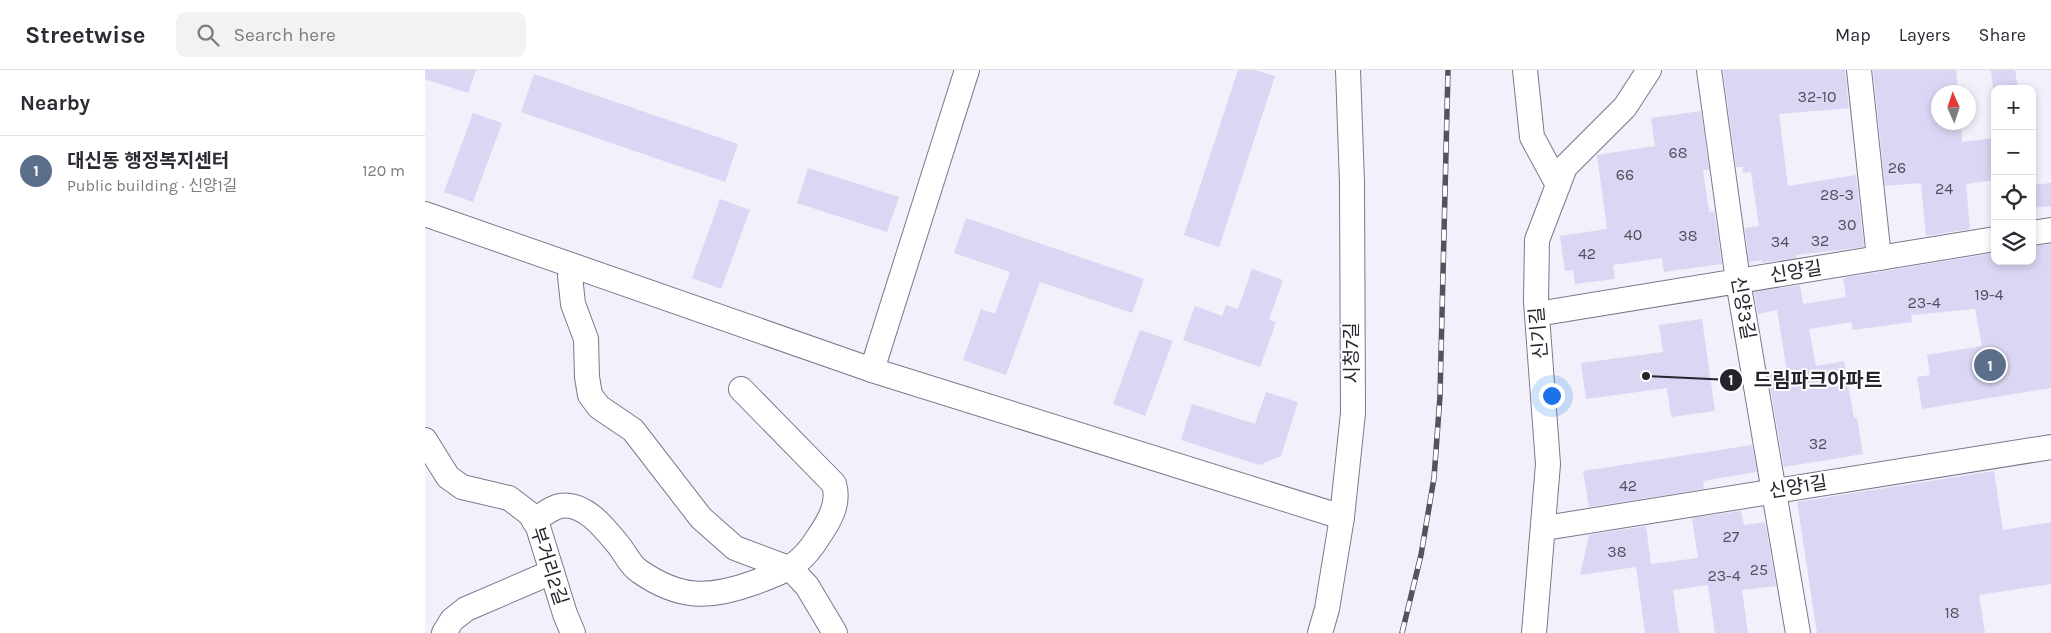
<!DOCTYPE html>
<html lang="en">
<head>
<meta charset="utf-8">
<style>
	:root { --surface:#fff; --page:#f2f2f3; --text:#2b2b33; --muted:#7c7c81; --line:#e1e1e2; --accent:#6340b9 }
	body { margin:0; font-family:Karla,"Noto Sans KR",sans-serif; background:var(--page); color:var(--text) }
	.controls { position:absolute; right:15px; top:15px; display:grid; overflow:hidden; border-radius:10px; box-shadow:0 2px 8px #0003 }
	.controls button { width:45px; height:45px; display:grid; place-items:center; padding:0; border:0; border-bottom:1px solid var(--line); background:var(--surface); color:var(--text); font:25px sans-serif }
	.compass { position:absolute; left:1506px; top:15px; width:45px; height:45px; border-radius:50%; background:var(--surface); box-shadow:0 2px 8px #0003; rotate:357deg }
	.you { position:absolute; left:1126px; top:325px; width:18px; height:18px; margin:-12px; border:4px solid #fff; border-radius:50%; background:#1a73e8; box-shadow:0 0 0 8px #1a73e833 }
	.badge { display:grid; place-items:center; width:32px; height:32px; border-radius:50%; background:var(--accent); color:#fff; font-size:16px; font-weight:700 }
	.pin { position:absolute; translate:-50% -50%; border:2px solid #fff; box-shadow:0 1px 5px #0006 }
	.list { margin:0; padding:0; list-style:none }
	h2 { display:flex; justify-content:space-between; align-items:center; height:65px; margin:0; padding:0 20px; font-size:21px }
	h2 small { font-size:16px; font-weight:400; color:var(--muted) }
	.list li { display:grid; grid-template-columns:32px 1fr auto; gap:15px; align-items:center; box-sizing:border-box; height:70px; padding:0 20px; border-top:1px solid var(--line) }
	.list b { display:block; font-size:19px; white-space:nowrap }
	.list p { margin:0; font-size:16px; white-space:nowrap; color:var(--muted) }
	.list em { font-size:16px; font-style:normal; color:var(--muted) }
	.icon { flex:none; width:28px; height:28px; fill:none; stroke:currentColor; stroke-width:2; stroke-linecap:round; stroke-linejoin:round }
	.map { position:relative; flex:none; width:1626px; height:563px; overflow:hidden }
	header { display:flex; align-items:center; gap:30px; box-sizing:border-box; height:70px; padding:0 25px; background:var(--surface); border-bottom:1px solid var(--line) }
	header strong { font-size:24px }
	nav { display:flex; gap:28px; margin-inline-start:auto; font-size:18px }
	.search { width:350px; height:45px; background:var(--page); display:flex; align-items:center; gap:12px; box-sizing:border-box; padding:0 18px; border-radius:10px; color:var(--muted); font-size:19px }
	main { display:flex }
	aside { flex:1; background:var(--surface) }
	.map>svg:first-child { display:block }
</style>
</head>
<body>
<header>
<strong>Streetwise</strong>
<div class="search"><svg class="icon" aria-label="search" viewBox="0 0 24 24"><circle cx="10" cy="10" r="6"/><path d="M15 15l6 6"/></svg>Search here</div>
<nav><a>Map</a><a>Layers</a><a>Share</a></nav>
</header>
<main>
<aside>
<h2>Nearby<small></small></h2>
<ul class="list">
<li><span class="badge" style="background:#5c6f8a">1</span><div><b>대신동 행정복지센터</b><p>Public building · 신양1길</p></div><em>120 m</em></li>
</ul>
</aside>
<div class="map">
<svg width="1626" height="563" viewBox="0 0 1626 563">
	<rect width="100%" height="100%" fill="#f2f0fb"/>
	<g fill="#dad6f3">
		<polygon points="0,0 51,0 43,23 0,9"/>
		<polygon points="813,0 830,0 850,6 794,177 759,165"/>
		<polygon points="1298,0 1420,0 1424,38 1354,44 1363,116 1431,105 1439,177 1372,185 1371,188 1336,193 1338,190 1324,192 1320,158 1334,156 1326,102 1318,103 1318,97 1311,97"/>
		<polygon points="1448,0 1531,0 1533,22 1514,22 1514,52 1536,52 1537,72 1570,68 1570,110 1541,114 1545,159 1501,166 1496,113 1460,116"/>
		<polygon points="1566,0 1590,0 1593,19 1568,19"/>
		<polygon points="109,4 313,74 300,112 96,42"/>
		<polygon points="1276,41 1284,100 1278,100 1284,142 1289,141 1297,194 1239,202 1237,188 1188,195 1190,209 1150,214 1148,200 1140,201 1135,166 1182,159 1172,85 1230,76 1226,48"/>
		<polygon points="48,43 77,53 48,132 19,122"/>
		<polygon points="383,98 474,127 462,162 372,133"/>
		<polygon points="1626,113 1626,136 1607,138 1607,115"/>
		<polygon points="295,129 325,140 296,219 267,208"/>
		<polygon points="541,148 719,209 707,243 615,212 581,305 538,290 556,239 570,244 585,202 529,183"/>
		<polygon points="1626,174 1626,318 1497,339 1492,307 1505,305 1502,285 1557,276 1550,239 1486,245 1487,252 1428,260 1426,252 1384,259 1391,296 1419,291 1429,348 1432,348 1438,384 1359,397 1343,304 1362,301 1352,240 1333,244 1329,222 1375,215 1378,234 1421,227 1418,208 1569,183 1570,191 1607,191 1607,176"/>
		<polygon points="827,199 858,210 844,250 851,252 835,297 758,270 770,236 797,246 801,235 813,239"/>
		<polygon points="1277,249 1290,341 1246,347 1242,318 1161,329 1156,293 1238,282 1234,255"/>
		<polygon points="715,260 748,271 720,346 688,334"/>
		<polygon points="841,322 873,332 856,386 834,395 756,370 767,334 830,354"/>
		<polygon points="1327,375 1332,402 1278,411 1279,419 1164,437 1158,401"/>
		<polygon points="1569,401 1578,460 1626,452 1626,514 1554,525 1560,563 1392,563 1372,432"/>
		<polygon points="1316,441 1319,455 1340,452 1351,516 1317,520 1323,563 1290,563 1283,515 1248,520 1254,563 1220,563 1211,497 1155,505 1164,465 1221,456 1226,494 1273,488 1267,448"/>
	</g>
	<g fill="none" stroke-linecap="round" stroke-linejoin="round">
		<g stroke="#7b788e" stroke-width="26">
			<g id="minor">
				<polyline points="1100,0 1107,67 1133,115"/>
				<polyline points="1284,0 1313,211 1373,563"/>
				<polyline points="1434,0 1454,188"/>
				<polyline points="0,144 447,300 917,447"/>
				<polyline points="1607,163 1626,160"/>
				<polyline points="145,206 148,234 161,269 162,307 165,325 174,337 208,360 276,448 310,478 366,499 382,516 410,563"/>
				<polyline points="1112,244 1570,169"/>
				<polyline points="447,300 542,0"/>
				<polyline points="0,370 23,407 37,417 84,428 105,444 113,457 140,544 148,563"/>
				<path d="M109,451c8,-6 17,-13 26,-15 25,-5 47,25 60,41 6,8 11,19 19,24 40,28 70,28 114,12 26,-10 43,-14 60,-38 12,-18 28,-38 21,-61l-93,-95"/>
				<polyline points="1120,458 1626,377"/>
				<polyline points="19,563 27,550 41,539 127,502"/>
				<polyline points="895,563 902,539 917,447 928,343 927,113 923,0"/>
				<polyline points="1109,563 1123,394 1111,232 1112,170 1140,97 1200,37 1224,0"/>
			</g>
		</g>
		<use href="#minor" stroke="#fff" stroke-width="24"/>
		<g stroke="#54535c" stroke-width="5.5">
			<polyline id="rail" points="977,563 996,485 1009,408 1015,326 1023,0"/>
		</g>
		<use href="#rail" stroke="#fff" stroke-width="4" stroke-dasharray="11" stroke-linecap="butt"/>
	</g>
	<g text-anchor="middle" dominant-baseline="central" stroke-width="4" stroke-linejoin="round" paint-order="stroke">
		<g font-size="16" fill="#52505e">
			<text x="1392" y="26">32-10</text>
			<text x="1253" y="82">68</text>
			<text x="1472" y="97">26</text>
			<text x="1200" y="104">66</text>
			<text x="1519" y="118">24</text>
			<text x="1412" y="124">28-3</text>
			<text x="1422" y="154">30</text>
			<text x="1208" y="164">40</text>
			<text x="1263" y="165">38</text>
			<text x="1395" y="170">32</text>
			<text x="1355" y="171">34</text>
			<text x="1162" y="183">42</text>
			<text x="1564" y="224">19-4</text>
			<text x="1499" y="232">23-4</text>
			<text x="1393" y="373">32</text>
			<text x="1203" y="415">42</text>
			<text x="1306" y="466">27</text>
			<text x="1192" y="481">38</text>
			<text x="1334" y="499">25</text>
			<text x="1299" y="505">23-4</text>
			<text x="1527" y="542">18</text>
		</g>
		<g font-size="19" fill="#25242d" stroke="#fff">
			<text transform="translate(1371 202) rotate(-9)">신양길</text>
			<text transform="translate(1318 238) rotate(80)">신양3길</text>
			<text transform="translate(1114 263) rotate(-95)">신기길</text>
			<text transform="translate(927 283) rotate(-90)">시청7길</text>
			<text transform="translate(1373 417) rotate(-9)">신양1길</text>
			<text transform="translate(124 496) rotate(72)">부거리2길</text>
		</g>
	</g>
	<path fill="none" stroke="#25242d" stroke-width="2" d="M1221 306L1306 310"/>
	<g fill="#25242d" stroke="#fff" stroke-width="2">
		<circle cx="1221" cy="306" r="5"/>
		<circle cx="1306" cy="310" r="12"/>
	</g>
	<g font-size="15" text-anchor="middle" font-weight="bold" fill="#fff">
		<text x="1306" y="315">1</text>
	</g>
	<g font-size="20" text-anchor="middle" font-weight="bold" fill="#25242d" stroke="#fff" stroke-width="4" stroke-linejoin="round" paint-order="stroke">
		<text x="1393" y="317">드림파크아파트</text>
	</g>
</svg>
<div class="controls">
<button>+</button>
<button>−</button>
<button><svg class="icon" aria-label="locate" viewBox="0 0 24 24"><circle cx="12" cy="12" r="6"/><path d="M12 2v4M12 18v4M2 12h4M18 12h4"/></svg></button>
<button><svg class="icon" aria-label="layers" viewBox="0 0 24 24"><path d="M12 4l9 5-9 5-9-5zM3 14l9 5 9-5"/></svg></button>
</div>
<svg class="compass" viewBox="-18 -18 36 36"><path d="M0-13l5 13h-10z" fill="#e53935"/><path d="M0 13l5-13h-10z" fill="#7c7c81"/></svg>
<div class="you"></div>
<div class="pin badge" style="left:1565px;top:295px;background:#5c6f8a">1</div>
</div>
</main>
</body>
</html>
